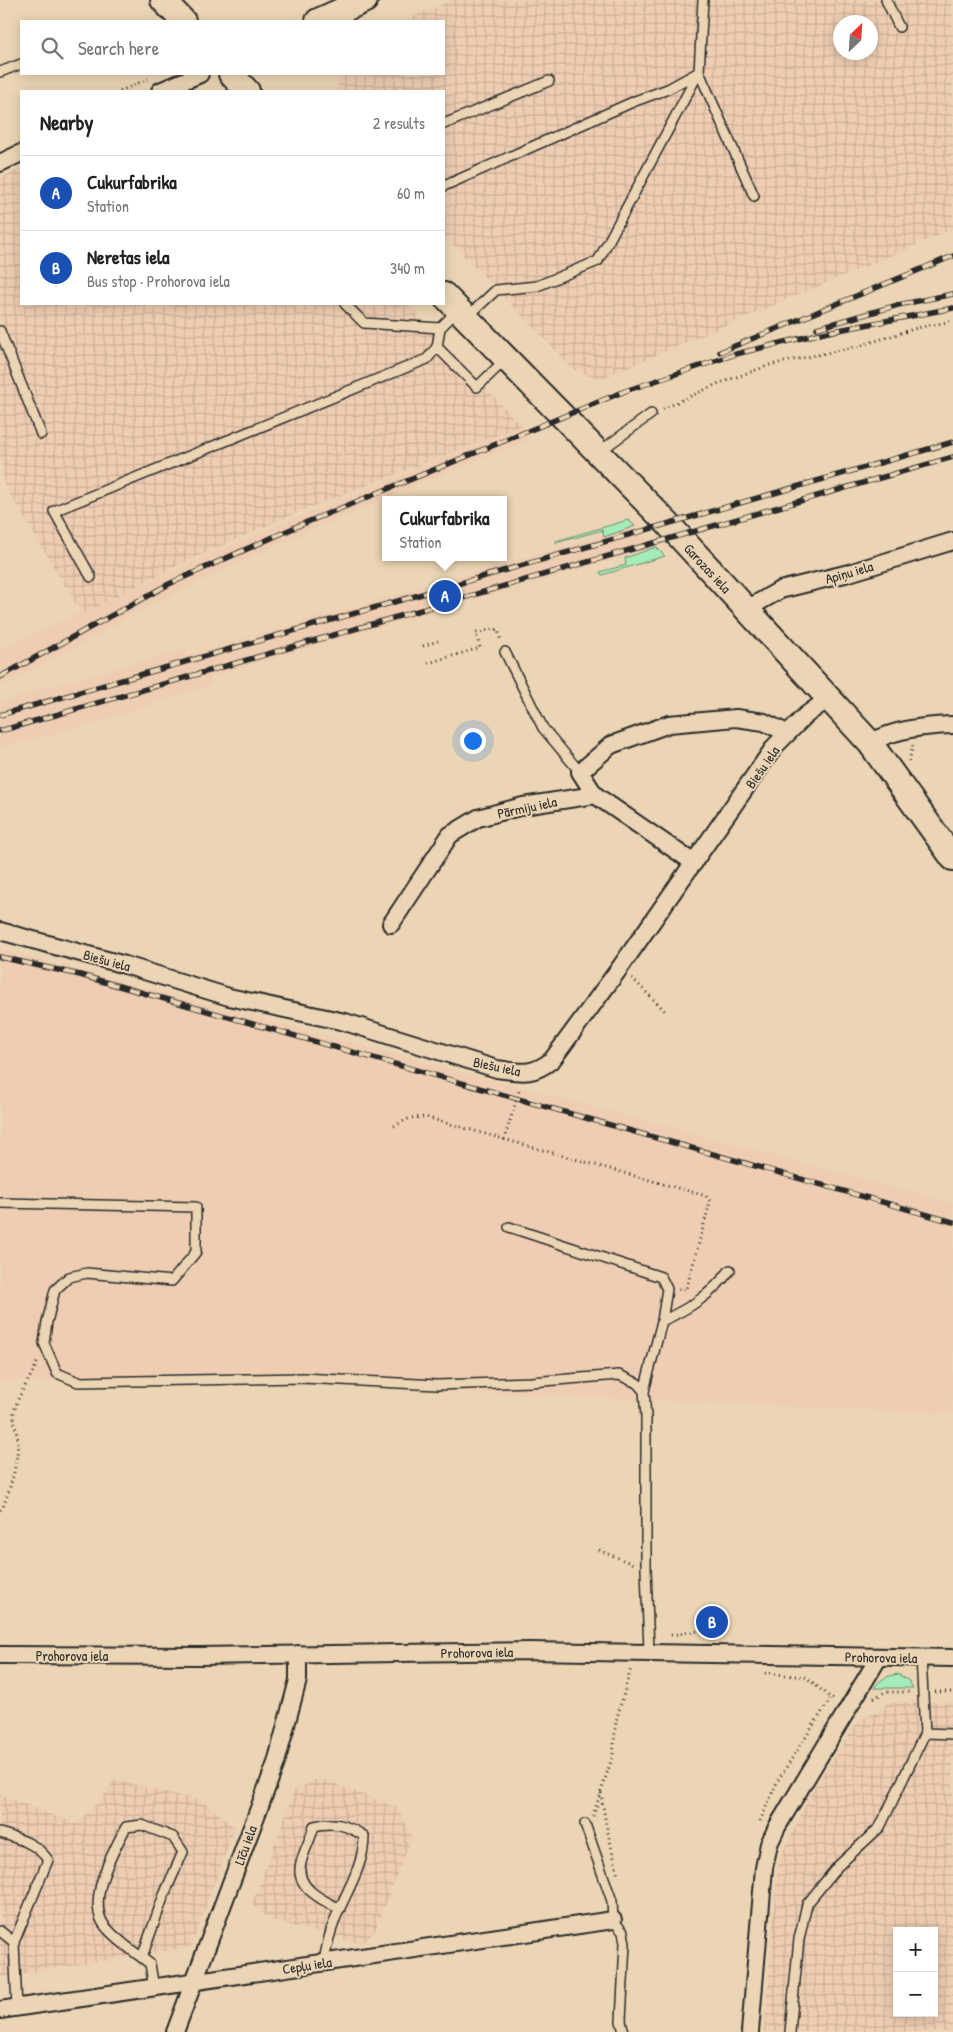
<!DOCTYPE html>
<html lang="en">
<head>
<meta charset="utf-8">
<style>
	:root { --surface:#fff; --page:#f2f2f2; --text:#222; --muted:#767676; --line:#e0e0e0; --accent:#b45309 }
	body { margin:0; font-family:"Patrick Hand",sans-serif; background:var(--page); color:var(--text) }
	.controls { position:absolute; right:15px; bottom:15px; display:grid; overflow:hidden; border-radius:0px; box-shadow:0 2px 12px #0003 }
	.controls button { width:45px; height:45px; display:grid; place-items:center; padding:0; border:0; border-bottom:1px solid var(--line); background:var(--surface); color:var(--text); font:25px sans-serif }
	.compass { position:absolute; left:833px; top:15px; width:45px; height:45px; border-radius:50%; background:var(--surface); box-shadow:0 2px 12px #0003; rotate:25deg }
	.you { position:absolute; left:472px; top:740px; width:18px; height:18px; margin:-12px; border:4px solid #fff; border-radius:50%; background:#1a73e8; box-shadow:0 0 0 8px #1a73e833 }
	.badge { display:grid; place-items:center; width:32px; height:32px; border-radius:50%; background:var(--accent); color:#fff; font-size:16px; font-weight:700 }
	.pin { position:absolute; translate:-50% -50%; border:2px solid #fff; box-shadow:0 1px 5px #0006 }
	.popup { position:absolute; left:382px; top:496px; width:125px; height:65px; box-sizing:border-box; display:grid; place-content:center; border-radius:0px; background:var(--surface); filter:drop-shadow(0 1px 4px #0005); font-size:16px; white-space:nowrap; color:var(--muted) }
	.popup b { font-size:19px; color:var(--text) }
	.popup::after { content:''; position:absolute; left:50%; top:100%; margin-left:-10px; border:10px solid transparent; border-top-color:var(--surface) }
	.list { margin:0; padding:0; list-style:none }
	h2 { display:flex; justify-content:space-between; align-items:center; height:65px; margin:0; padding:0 20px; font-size:21px }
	h2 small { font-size:16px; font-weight:400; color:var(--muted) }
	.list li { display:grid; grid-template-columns:32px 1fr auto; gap:15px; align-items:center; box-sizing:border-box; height:75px; padding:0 20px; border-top:1px solid var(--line) }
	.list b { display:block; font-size:19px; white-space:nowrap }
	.list p { margin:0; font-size:16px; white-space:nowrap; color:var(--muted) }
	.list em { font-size:16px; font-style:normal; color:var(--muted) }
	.icon { flex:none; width:28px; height:28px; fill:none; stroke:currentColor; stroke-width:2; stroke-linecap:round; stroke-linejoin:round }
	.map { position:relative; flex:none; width:953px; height:2032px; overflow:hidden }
	.search { position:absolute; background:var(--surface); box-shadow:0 2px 12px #0003; left:20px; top:20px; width:425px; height:55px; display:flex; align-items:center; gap:12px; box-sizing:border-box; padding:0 18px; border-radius:0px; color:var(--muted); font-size:19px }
	.panel { position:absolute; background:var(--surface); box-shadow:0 2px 12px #0003; left:20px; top:90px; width:425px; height:215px; border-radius:0px }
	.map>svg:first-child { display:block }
</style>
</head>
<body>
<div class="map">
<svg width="953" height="2032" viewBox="0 0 953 2032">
	<defs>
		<pattern id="industrial-grid" width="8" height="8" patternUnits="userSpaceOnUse" patternTransform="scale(1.25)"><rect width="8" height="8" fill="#eecdb2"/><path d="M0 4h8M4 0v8" fill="none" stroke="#ccb099"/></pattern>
	</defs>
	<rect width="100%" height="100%" fill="#ebd5b4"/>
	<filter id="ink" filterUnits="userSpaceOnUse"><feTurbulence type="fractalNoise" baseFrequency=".02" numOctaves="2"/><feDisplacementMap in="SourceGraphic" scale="10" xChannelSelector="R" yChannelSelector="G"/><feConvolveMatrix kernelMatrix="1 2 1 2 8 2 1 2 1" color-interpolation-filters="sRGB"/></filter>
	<g filter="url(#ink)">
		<g fill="#eecdb2">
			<polygon points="521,426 529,441 474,461 274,546 145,608 93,638 0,686 0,649 252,536"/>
			<polygon points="635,526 656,547 210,676 212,684 87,726 0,748 0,703 34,691 187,649 189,655"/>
			<polygon points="0,949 953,1203 953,1414 245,1381 0,1381"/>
		</g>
		<g fill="url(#industrial-grid)" fill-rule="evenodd">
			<path d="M452,0h501v229l-353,150 -26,-9 -130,-135v-144h-107l1,-17h106v-53h-39zM840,22h30v30h-30z"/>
			<polygon points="21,169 21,304 408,304 521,426 295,513 176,566 82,614 4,484 0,451 0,178"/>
			<path d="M953,1702v330h-189l14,-169 35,-74 46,-69 26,-11 1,-6zM897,1931h37v82h-37z"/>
			<polygon points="319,1778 398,1808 412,1837 375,1931 362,1944 271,1920 252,1905 294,1791"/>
			<polygon points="114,1780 202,1801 235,1827 191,1947 0,1977 0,1795 76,1824 104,1796"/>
		</g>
		<g fill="#a5ecb8" stroke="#688c72">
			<polygon points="628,520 635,526 604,537 602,530 556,543 556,541"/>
			<polygon points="656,547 665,556 602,575 600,572 626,565 625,558"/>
			<path d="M898,1674l11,7 4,7h-39c6,-9 13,-12 24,-14z"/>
		</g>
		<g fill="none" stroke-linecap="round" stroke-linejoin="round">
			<g stroke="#2b2b2b" stroke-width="12">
				<g id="service">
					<polyline points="703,0 699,72 754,196"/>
					<polyline points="886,0 899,27"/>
					<polyline points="0,72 21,64"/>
					<polyline points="444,124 549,81"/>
					<polyline points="444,186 635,101 668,89 699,72"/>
					<polyline points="345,304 364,323 440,328 457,311"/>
					<polyline points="466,318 496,290 537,286 598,261 699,72"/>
					<polyline points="440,328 437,347 477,387 506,359"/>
					<polyline points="0,331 41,434"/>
					<polyline points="599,452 651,414"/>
					<polyline points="91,577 54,511 427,359 437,347"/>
					<polyline points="505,652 543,728 580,772"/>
					<polyline points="0,1203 196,1207 196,1252 172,1281 87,1273 69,1277 55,1290 47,1322 44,1343 57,1373 78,1382 303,1378 437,1385 531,1382 619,1375 637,1383 644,1391 646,1417 646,1569 649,1652"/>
					<polyline points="509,1227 661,1277 667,1289 662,1321 644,1391"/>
					<path d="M662,1321c28,-13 49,-26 68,-51"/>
					<polyline points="921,1657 925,1733"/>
					<polyline points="585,1824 612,1901 613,1920 623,1932 625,1943 621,2021 624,2032"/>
					<path d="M0,1833c20,6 36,10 48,27l-34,82 3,66"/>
					<polyline points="0,1931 14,1942"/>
					<path d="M142,1957l22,-62 19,-43 -10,-15 -31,-12 -16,2c-12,23 -41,74 -21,99 12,15 30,26 45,38l4,24"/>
					<path d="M324,1963c2,-16 6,-31 12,-46 11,-27 28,-51 28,-81 -17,-11 -30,-15 -50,-10 -3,13 -10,24 -13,37 -7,24 21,37 39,46"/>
					<polyline points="790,2032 799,1939 807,1904 838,1866 880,1827 925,1733 953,1734"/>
				</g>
			</g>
			<g stroke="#2b2b2b" stroke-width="20">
				<g id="minor">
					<polyline points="160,91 200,74"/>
					<polyline points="0,163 21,153"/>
					<polyline points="747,609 780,590 849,573 953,541"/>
					<path d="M870,743c24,-14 55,-17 83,-18"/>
					<polyline points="595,795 580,772 611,745 669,724 736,718 764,722 787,733"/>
					<polyline points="391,924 450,835 478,818 523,806 595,795 694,863"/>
					<path d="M0,931l125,34 104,32 116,25 152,47c24,3 35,7 55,-9l67,-91 156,-223 31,-31 22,-16"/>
					<polyline points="0,1655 200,1656 529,1651 953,1658"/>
					<polyline points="0,2010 613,1920"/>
					<polyline points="175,2032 276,1763 298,1680 298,1654"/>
					<polyline points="750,2032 764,1868 769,1844 777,1827 879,1657"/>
				</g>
			</g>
			<g stroke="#2b2b2b" stroke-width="28">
				<g id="secondary">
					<polyline points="163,0 183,21"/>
					<polyline points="318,21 365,0"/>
					<polyline points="231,74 247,91"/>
					<polyline points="444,295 668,524 870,743 953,858"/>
				</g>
			</g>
			<g stroke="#2b2b2b" stroke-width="3" stroke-dasharray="1 4" stroke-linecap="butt">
				<polyline points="120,91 148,79"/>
				<polyline points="663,409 717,384 770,365 859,346 917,328 953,321"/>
				<polyline points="423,646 438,641"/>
				<polyline points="428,663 480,648 476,633 493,629 498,630 501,641"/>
				<polyline points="909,761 913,745"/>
				<polyline points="632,978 667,1013"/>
				<polyline points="394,1126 410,1118 425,1117 706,1196 710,1201 709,1206 686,1290 678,1289"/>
				<polyline points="504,1140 520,1088"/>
				<path d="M0,1510l3,-3c8,-21 14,-41 15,-64 0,-10 -5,-20 -4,-30 3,-19 18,-35 24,-53"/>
				<polyline points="599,1550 633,1564"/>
				<polyline points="671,1635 700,1631"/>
				<polyline points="765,1673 806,1677 831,1698 836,1699"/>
				<polyline points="935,1692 953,1692"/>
				<polyline points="874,1698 885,1692 911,1692"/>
				<polyline points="601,1793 606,1824 618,1875"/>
				<polyline points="593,1816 613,1755 616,1721 631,1668"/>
				<polyline points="760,1821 778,1780 831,1698"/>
			</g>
			<use href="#service" stroke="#ebd5b4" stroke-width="9"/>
			<use href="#minor" stroke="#ebd5b4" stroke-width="16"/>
			<use href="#secondary" stroke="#ebd5b4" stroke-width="24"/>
			<g stroke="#2b2b2b" stroke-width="5.5">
				<g id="rail">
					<polyline points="817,328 898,305 953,294"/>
					<polyline points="720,352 953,256"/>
					<polyline points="0,677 169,584 300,525 625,391 736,354 818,334 953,308"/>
					<polyline points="0,715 953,442"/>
					<polyline points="0,731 953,457"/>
					<polyline points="0,957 80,975 953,1222"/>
				</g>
			</g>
			<use href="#rail" stroke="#ebd5b4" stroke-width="4" stroke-dasharray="11" stroke-linecap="butt"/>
		</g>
	</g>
	<g text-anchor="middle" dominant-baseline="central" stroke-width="4" stroke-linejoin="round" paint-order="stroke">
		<g font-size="14" fill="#2b2b2b" stroke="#ebd5b4">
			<text transform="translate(708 568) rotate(47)">Garozas iela</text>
			<text transform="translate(849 572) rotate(-16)">Apiņu iela</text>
			<text transform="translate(762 767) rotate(-55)">Biešu iela</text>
			<text transform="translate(527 807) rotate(-12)">Pārmiju iela</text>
			<text transform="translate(107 960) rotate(15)">Biešu iela</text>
			<text transform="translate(497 1066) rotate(12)">Biešu iela</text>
			<text transform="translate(477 1652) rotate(-1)">Prohorova iela</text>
			<text x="72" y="1655">Prohorova iela</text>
			<text transform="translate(881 1657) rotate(1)">Prohorova iela</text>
			<text transform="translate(245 1845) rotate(-70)">Līču iela</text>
			<text transform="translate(307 1965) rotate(-9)">Cepļu iela</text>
		</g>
	</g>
</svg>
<div class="controls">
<button>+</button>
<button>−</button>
</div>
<svg class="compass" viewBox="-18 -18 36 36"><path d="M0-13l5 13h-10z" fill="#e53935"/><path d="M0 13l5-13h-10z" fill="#767676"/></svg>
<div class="you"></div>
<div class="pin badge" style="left:445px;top:596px;background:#1a4fb4">A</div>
<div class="popup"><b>Cukurfabrika</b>Station</div>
<div class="pin badge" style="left:712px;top:1622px;background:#1a4fb4">B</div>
<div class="search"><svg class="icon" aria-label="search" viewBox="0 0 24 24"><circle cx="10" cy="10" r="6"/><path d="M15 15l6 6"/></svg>Search here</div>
<section class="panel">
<h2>Nearby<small>2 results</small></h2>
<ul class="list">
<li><span class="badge" style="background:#1a4fb4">A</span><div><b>Cukurfabrika</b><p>Station</p></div><em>60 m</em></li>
<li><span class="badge" style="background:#1a4fb4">B</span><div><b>Neretas iela</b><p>Bus stop · Prohorova iela</p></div><em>340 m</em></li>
</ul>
</section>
</div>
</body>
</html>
